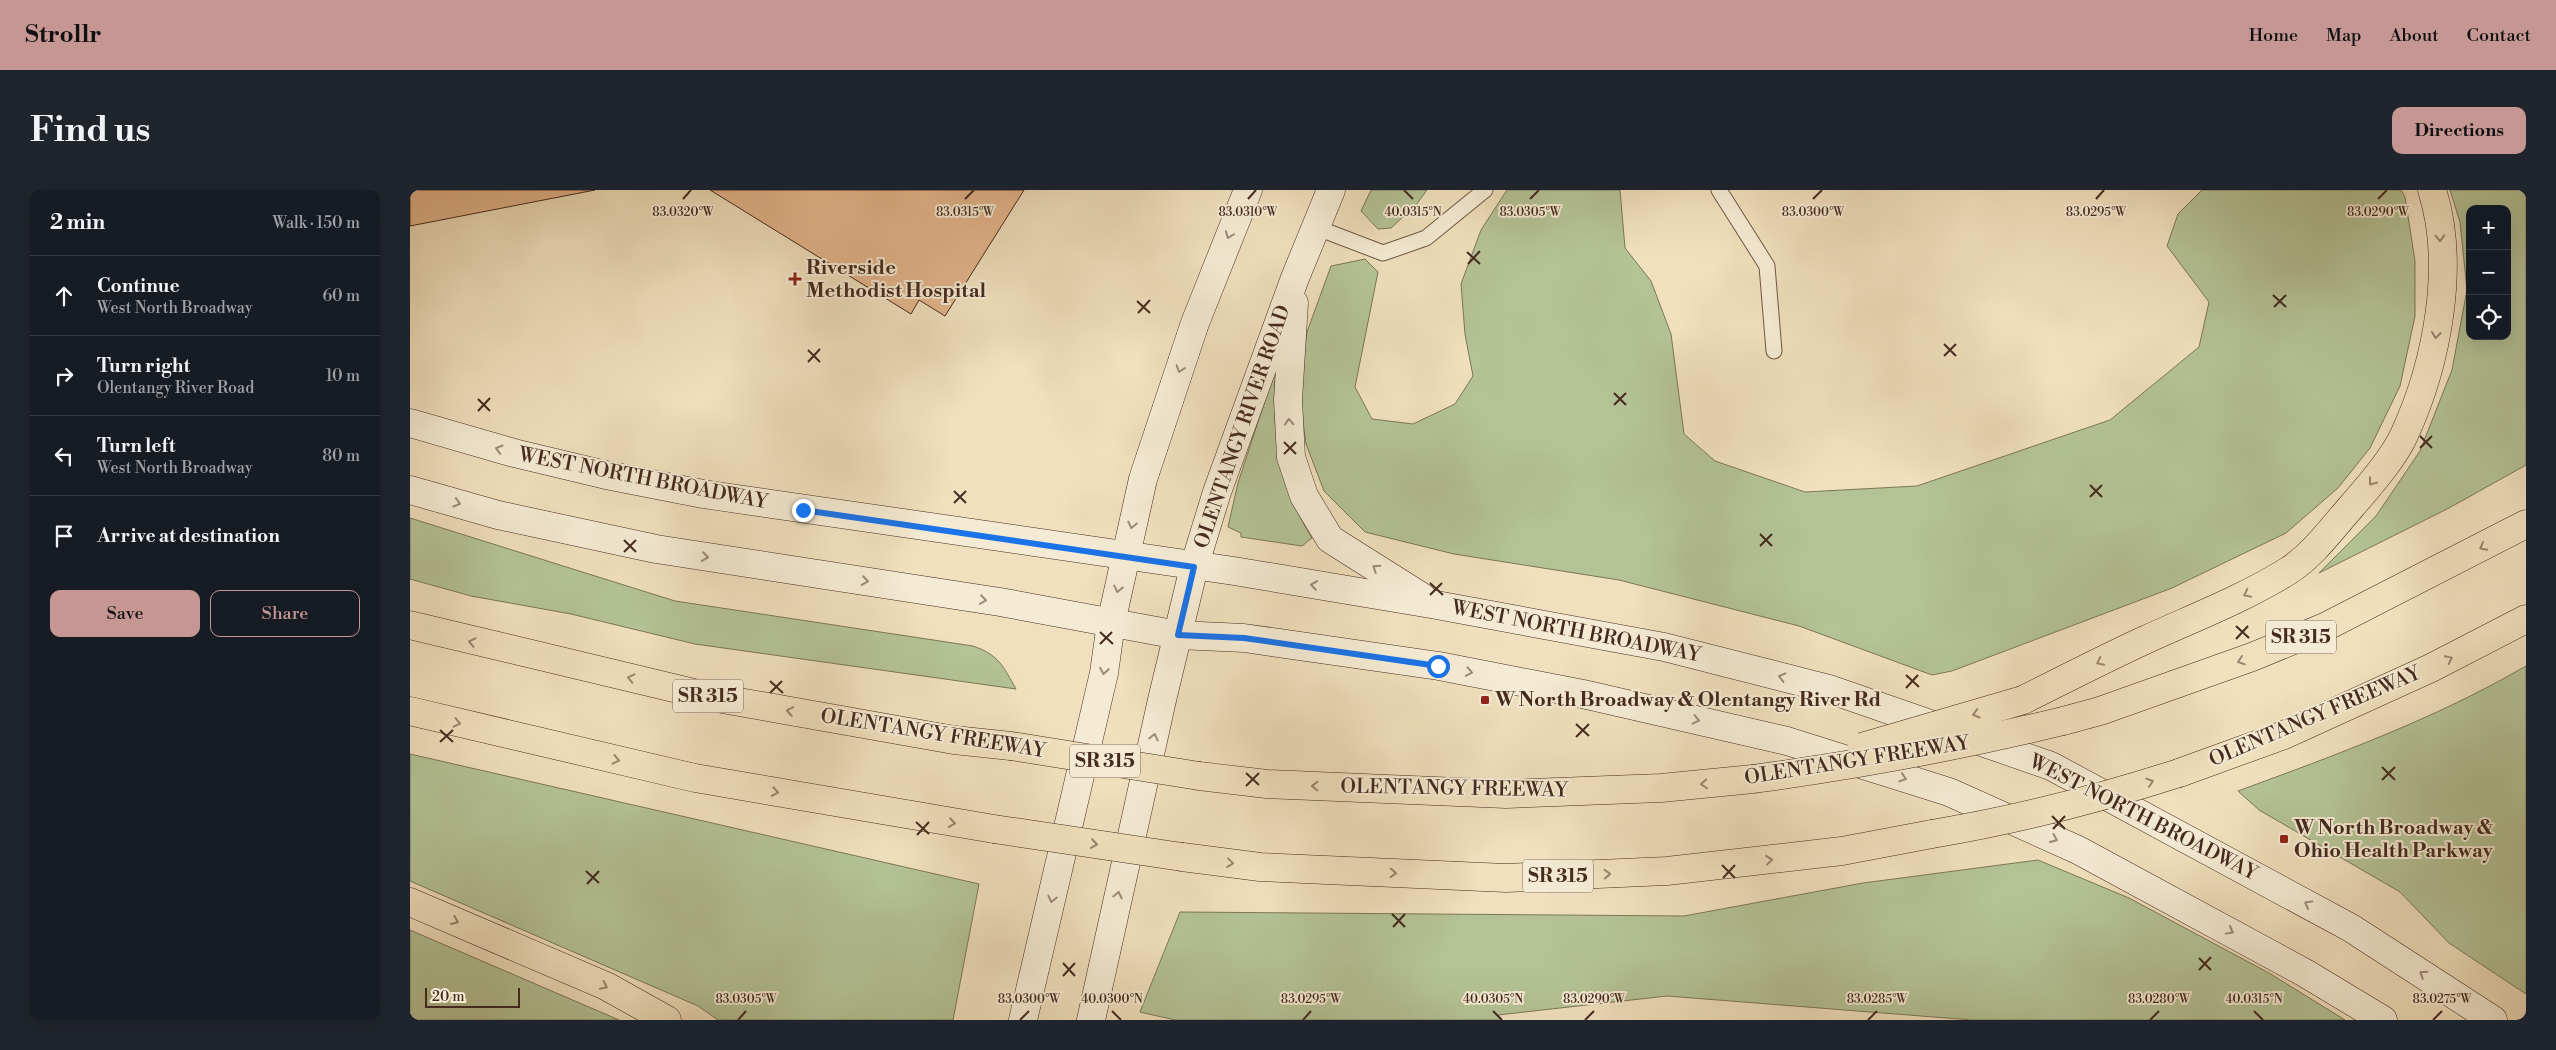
<!DOCTYPE html>
<html lang="en">
<head>
<meta charset="utf-8">
<style>
	:root { --surface:#171b24; --page:#20242c; --text:#f1f3f6; --muted:#9ea1a6; --line:#363941; --accent:#c59692 }
	body { margin:0; font-family:"Libre Bodoni",serif; background:var(--page); color:var(--text) }
	.controls { position:absolute; right:15px; top:15px; display:grid; overflow:hidden; border-radius:10px; box-shadow:0 5px 20px #0002 }
	.controls button { width:45px; height:45px; display:grid; place-items:center; padding:0; border:0; border-bottom:1px solid var(--line); background:var(--surface); color:var(--text); font:25px sans-serif }
	.scale { position:absolute; left:15px; bottom:12px; width:95px; box-sizing:border-box; padding-left:5px; border:2px solid #452a1f; border-top:0; font-size:14px; line-height:18px; white-space:nowrap; color:#452a1f; -webkit-text-stroke:4px #f5ebd4; paint-order:stroke }
	.stop { position:absolute; width:15px; height:15px; margin:-11px; border:4px solid #1a73e8; border-radius:50%; background:#fff }
	.stop.end { background:#1a73e8; border-color:#fff; box-shadow:0 1px 5px #0008 }
	.list { margin:0; padding:0; list-style:none }
	h2 { display:flex; justify-content:space-between; align-items:center; height:65px; margin:0; padding:0 20px; font-size:21px }
	h2 small { font-size:16px; font-weight:400; color:var(--muted) }
	.list li { display:grid; grid-template-columns:32px 1fr auto; gap:15px; align-items:center; box-sizing:border-box; height:80px; padding:0 20px; border-top:1px solid var(--line) }
	.list b { display:block; font-size:19px; white-space:nowrap }
	.list p { margin:0; font-size:16px; white-space:nowrap; color:var(--muted) }
	.list em { font-size:16px; font-style:normal; color:var(--muted) }
	.actions { display:flex; gap:10px; padding:15px 20px }
	.actions a { flex:1; padding:11px 0; border:1px solid var(--accent); border-radius:10px; text-align:center; font-size:18px; color:var(--accent) }
	.actions .main { background:var(--accent); color:#111 }
	.icon { flex:none; width:28px; height:28px; fill:none; stroke:currentColor; stroke-width:2; stroke-linecap:round; stroke-linejoin:round }
	.map { position:relative; flex:none; width:2116px; height:830px; overflow:hidden; border-radius:10px }
	header { display:flex; align-items:center; gap:30px; box-sizing:border-box; height:70px; padding:0 25px; background:var(--accent); color:#111 }
	header strong { font-size:24px }
	nav { display:flex; gap:28px; margin-inline-start:auto; font-size:18px }
	.intro { display:flex; align-items:center; justify-content:space-between; box-sizing:border-box; height:120px; padding:0 30px }
	h1 { margin:0; font-size:35px }
	.button { padding:12px 22px; border-radius:10px; background:var(--accent); color:#111; font-size:18px; font-weight:700 }
	main { display:flex; gap:30px; padding:0 30px }
	aside { flex:1; background:var(--surface); border-radius:10px; box-shadow:0 5px 20px #0002 }
	.map>svg:first-child { display:block }
</style>
</head>
<body>
<header>
<strong>Strollr</strong>
<nav><a>Home</a><a>Map</a><a>About</a><a>Contact</a></nav>
</header>
<div class="intro"><h1>Find us</h1><a class="button">Directions</a></div>
<main>
<aside>
<h2>2 min<small>Walk · 150 m</small></h2>
<ul class="list">
<li><svg class="icon" aria-label="ahead" viewBox="0 0 24 24"><path d="M12 20V5M6 11l6-6 6 6"/></svg><div><b>Continue</b><p>West North Broadway</p></div><em>60 m</em></li>
<li><svg class="icon" aria-label="right" viewBox="0 0 24 24"><path d="M7 20v-9h11M14 6l5 5-5 5"/></svg><div><b>Turn right</b><p>Olentangy River Road</p></div><em>10 m</em></li>
<li><svg class="icon" aria-label="left" viewBox="0 0 24 24"><path d="M17 20v-9H6M10 6l-5 5 5 5"/></svg><div><b>Turn left</b><p>West North Broadway</p></div><em>80 m</em></li>
<li><svg class="icon" aria-label="arrive" viewBox="0 0 24 24"><path d="M6 21V4h12l-3 4 3 4H6"/></svg><div><b>Arrive at destination</b></div></li>
</ul>
<div class="actions"><a class="main">Save</a><a>Share</a></div>
</aside>
<div class="map">
<svg width="2116" height="830" viewBox="0 0 2116 830">
	<rect width="100%" height="100%" fill="#f0e0bd"/>
	<filter id="stains"><feTurbulence type="fractalNoise" baseFrequency=".004" numOctaves="4"/><feColorMatrix values="0 0 0 0 .2 0 0 0 0 .09 0 0 0 0 .02 0 0 0 .5 -.17"/></filter>
	<radialGradient id="worn" r=".72"><stop offset=".6" stop-color="#630" stop-opacity="0"/><stop offset="1" stop-color="#630" stop-opacity=".3"/></radialGradient>
	<g fill="#b4c396" stroke="#7c765a" fill-rule="evenodd">
		<polygon points="961,0 1017,0 1006,15 981,38 968,39 951,21"/>
		<polygon points="1097,0 1210,0 1215,58 1241,91 1261,144 1274,244 1305,271 1395,302 1507,296 1700,230 1789,157 1799,112 1757,56 1768,24 1792,0 1991,0 1995,7 2005,71 2005,126 1990,196 1960,258 1928,298 1876,343 1762,398 1542,481 1522,485 1389,436 1209,390 1044,364 955,342 914,301 896,254 889,201 897,142 921,76 955,69 968,82 945,197 962,229 1003,234 1045,214 1063,186 1055,144 1051,94 1071,40"/>
		<path d="M2040,0h76v275l-77,43 -130,65 57,-57 44,-65 32,-81 15,-80 -7,-68zM2060,19h37v127h-37z"/>
		<path d="M867,174c-8,60 2,122 35,174l-10,8 -61,-9v-4l-13,-6 10,-44z"/>
		<path d="M0,328l265,83 298,45c26,9 30,20 43,43l-321,-45 -124,-30 -100,-18 -61,-17z"/>
		<path d="M2116,476v328l-77,-51 -49,-51 -141,-82 -21,-19c98,-36 197,-72 288,-125z"/>
		<polygon points="0,564 569,694 543,830 308,830 288,816 0,691"/>
		<polygon points="1628,670 1719,708 1859,783 1935,830 1562,830 1257,806 1088,825 1091,830 765,830 730,822 770,722 1274,726 1453,693"/>
		<polygon points="0,740 209,830 0,830"/>
	</g>
	<g fill="#e4b58c" stroke="#452a1f">
		<polygon points="0,0 185,0 0,36"/>
		<polygon points="300,0 614,0 535,126 509,110 501,124"/>
	</g>
	<g fill="none" stroke-linecap="round" stroke-linejoin="round">
		<g stroke="#705846" stroke-width="17">
			<g id="lane">
				<polyline points="1309,0 1357,76 1364,161"/>
				<polyline points="905,37 973,63 1016,48 1075,0"/>
			</g>
		</g>
		<g stroke="#452a1f" stroke-width="29">
			<g id="secondary">
				<polyline points="884,113 878,210 881,267 894,306 920,349 1012,407"/>
				<polyline points="0,233 104,263 196,285 293,304 824,381 1021,414 1254,457 1419,499 1641,576 1941,738 2083,830"/>
				<polyline points="0,300 88,325 246,359 590,412 768,445 834,448 1029,476 1173,504 1377,551 1539,602 1668,660 1895,783 1973,830"/>
				<polyline points="613,830 694,483 701,433 733,289 785,133 838,0"/>
				<polyline points="681,830 752,510 784,377 807,302 885,88 921,0"/>
			</g>
		</g>
		<g stroke="#452a1f" stroke-width="29">
			<g id="highway">
				<polyline points="0,435 301,507 544,550 601,556"/>
				<path d="M1613,510c40,-20 81,-41 122,-60 48,-22 98,-41 143,-69 22,-14 39,-36 56,-56 19,-22 50,-56 61,-82 32,-70 51,-168 27,-243"/>
				<polyline points="0,521 285,588 584,639"/>
				<polyline points="1653,531 1690,521 1842,467 1915,437 2116,334"/>
				<polyline points="1769,583 1874,545 2021,478 2116,429"/>
				<polyline points="789,586 857,594 1096,604 1251,598 1343,589"/>
				<polyline points="772,667 850,677 1096,688 1257,681 1432,661 1522,644"/>
				<polyline points="0,712 196,796 257,830"/>
			</g>
		</g>
		<use href="#lane" stroke="#f5ebd4" stroke-width="15"/>
		<use href="#secondary" stroke="#f5ebd4" stroke-width="28"/>
		<use href="#highway" stroke="#f0e0bd" stroke-width="28"/>
		<g stroke="#452a1f" stroke-width="29" stroke-linecap="butt">
			<g id="highway-bridge">
				<polyline points="601,556 789,586"/>
				<polyline points="1452,557 1613,510"/>
				<path d="M1343,589c104,-14 207,-33 310,-58"/>
				<polyline points="584,639 772,667"/>
				<path d="M1522,644c84,-14 166,-35 247,-61"/>
			</g>
		</g>
		<use href="#highway-bridge" stroke="#f0e0bd" stroke-width="28"/>
	</g>
	<defs><path id="oneway-chevron" d="M-2-3.5L2.5 0L-2 3.5" fill="none" stroke-width="1.6" stroke-linecap="round" stroke-linejoin="round" transform="scale(1.25)"/></defs>
	<g stroke="#9d8a7a">
		<use href="#oneway-chevron" transform="translate(819 45) rotate(111)"/>
		<use href="#oneway-chevron" transform="translate(770 179) rotate(108)"/>
		<use href="#oneway-chevron" transform="translate(879 232) rotate(-93)"/>
		<use href="#oneway-chevron" transform="translate(89 259) rotate(-164)"/>
		<use href="#oneway-chevron" transform="translate(47 313) rotate(16)"/>
		<use href="#oneway-chevron" transform="translate(722 335) rotate(102)"/>
		<use href="#oneway-chevron" transform="translate(295 367) rotate(9)"/>
		<use href="#oneway-chevron" transform="translate(966 378) rotate(-147)"/>
		<use href="#oneway-chevron" transform="translate(455 391) rotate(9)"/>
		<use href="#oneway-chevron" transform="translate(904 395) rotate(-171)"/>
		<use href="#oneway-chevron" transform="translate(708 399) rotate(102)"/>
		<use href="#oneway-chevron" transform="translate(573 410) rotate(9)"/>
		<use href="#oneway-chevron" transform="translate(694 481) rotate(100)"/>
		<use href="#oneway-chevron" transform="translate(1059 482) rotate(11)"/>
		<use href="#oneway-chevron" transform="translate(1372 487) rotate(-166)"/>
		<use href="#oneway-chevron" transform="translate(1286 530) rotate(13)"/>
		<use href="#oneway-chevron" transform="translate(744 547) rotate(-77)"/>
		<use href="#oneway-chevron" transform="translate(1493 588) rotate(18)"/>
		<use href="#oneway-chevron" transform="translate(1644 649) rotate(24)"/>
		<use href="#oneway-chevron" transform="translate(708 705) rotate(-77)"/>
		<use href="#oneway-chevron" transform="translate(642 709) rotate(103)"/>
		<use href="#oneway-chevron" transform="translate(1898 714) rotate(-151)"/>
		<use href="#oneway-chevron" transform="translate(1820 741) rotate(29)"/>
		<use href="#oneway-chevron" transform="translate(2013 784) rotate(-147)"/>
	</g>
	<g stroke="#9a856e">
		<use href="#oneway-chevron" transform="translate(2030 48) rotate(88)"/>
		<use href="#oneway-chevron" transform="translate(2026 145) rotate(97)"/>
		<use href="#oneway-chevron" transform="translate(1962 292) rotate(127)"/>
		<use href="#oneway-chevron" transform="translate(2073 357) rotate(152)"/>
		<use href="#oneway-chevron" transform="translate(1837 404) rotate(154)"/>
		<use href="#oneway-chevron" transform="translate(62 452) rotate(-167)"/>
		<use href="#oneway-chevron" transform="translate(2039 469) rotate(-26)"/>
		<use href="#oneway-chevron" transform="translate(1831 471) rotate(161)"/>
		<use href="#oneway-chevron" transform="translate(1690 472) rotate(154)"/>
		<use href="#oneway-chevron" transform="translate(221 488) rotate(-167)"/>
		<use href="#oneway-chevron" transform="translate(380 521) rotate(-170)"/>
		<use href="#oneway-chevron" transform="translate(1566 524) rotate(164)"/>
		<use href="#oneway-chevron" transform="translate(47 533) rotate(13)"/>
		<use href="#oneway-chevron" transform="translate(206 570) rotate(13)"/>
		<use href="#oneway-chevron" transform="translate(1740 592) rotate(-18)"/>
		<use href="#oneway-chevron" transform="translate(1294 594) rotate(175)"/>
		<use href="#oneway-chevron" transform="translate(905 596) rotate(-178)"/>
		<use href="#oneway-chevron" transform="translate(365 602) rotate(10)"/>
		<use href="#oneway-chevron" transform="translate(542 633) rotate(8)"/>
		<use href="#oneway-chevron" transform="translate(684 654) rotate(8)"/>
		<use href="#oneway-chevron" transform="translate(1359 670) rotate(-6)"/>
		<use href="#oneway-chevron" transform="translate(820 673) rotate(7)"/>
		<use href="#oneway-chevron" transform="translate(983 683) rotate(3)"/>
		<use href="#oneway-chevron" transform="translate(1197 684) rotate(-2)"/>
		<use href="#oneway-chevron" transform="translate(45 731) rotate(23)"/>
		<use href="#oneway-chevron" transform="translate(194 796) rotate(26)"/>
	</g>
	<g fill="none" stroke-linecap="round" stroke-linejoin="round">
		<polyline stroke="#1a73e8" stroke-width="6" points="393,320 784,377 768,445 834,448 1028,476"/>
	</g>
	<path fill="none" stroke="#452a1f" stroke-width="2" d="M994,0l9,9M273,9l8,-9M555,9l9,-9M838,9l8,-9M1120,9l9,-9M1403,9l9,-9M1686,9l8,-9M1968,9l9,-9M1057,62l13,12M1058,74l12,-13M1863,105l13,12M727,111l13,12M1864,117l12,-12M728,123l12,-13M1534,154l12,12M398,160l12,12M1534,166l12,-12M398,172l12,-13M1204,203l12,12M68,209l12,12M1204,215l12,-12M68,221l12,-13M2010,246l12,12M874,252l12,12M2010,258l12,-12M874,264l12,-12M1680,295l12,12M544,301l12,12M1680,307l12,-12M544,313l12,-12M1350,344l12,12M214,350l12,12M1350,356l12,-12M214,362l12,-12M1020,393l13,12M1020,405l12,-12M1826,436l13,12M690,442l13,12M1826,449l12,-13M690,454l12,-12M1496,485l13,12M360,491l13,12M1496,498l12,-13M360,503l12,-12M1166,534l13,12M30,540l13,12M1166,547l13,-13M30,552l13,-12M1972,577l13,13M836,583l13,12M1972,590l13,-13M836,596l13,-13M1642,626l13,13M506,632l13,12M1643,639l12,-13M507,645l12,-13M1312,675l13,13M176,681l13,12M1313,688l12,-13M177,694l12,-13M982,724l13,13M983,737l12,-13M1789,768l12,12M653,773l12,13M1789,780l12,-13M653,786l12,-13M702,821l9,9M1083,821l9,9M1844,821l9,9M328,830l8,-9M610,830l9,-9M893,830l8,-9M1175,830l9,-9M1458,830l9,-9M1740,830l9,-9M2023,830l9,-9"/>
	<g fill="#8f2418" stroke="#f5ebd4" stroke-width="2">
		<path d="M382.5 81.5h5v5h5v5h-5v5h-5v-5h-5v-5h5z"/>
		<rect x="1070" y="505" width="10" height="10" rx="2.5"/>
		<rect x="1869" y="644" width="10" height="10" rx="2.5"/>
	</g>
	<g text-anchor="middle" dominant-baseline="central" stroke-width="4" stroke-linejoin="round" paint-order="stroke">
		<g fill="#f5ebd4" stroke="#7a6455" stroke-width="1">
			<rect x="1856" y="430.5" width="70" height="33" rx="4"/>
			<rect x="263" y="489.5" width="70" height="33" rx="4"/>
			<rect x="660" y="554.5" width="70" height="33" rx="4"/>
			<rect x="1113" y="669.5" width="70" height="33" rx="4"/>
		</g>
		<g font-size="19" font-weight="bold" fill="#452a1f">
			<text x="1891" y="447">SR 315</text>
			<text x="298" y="506">SR 315</text>
			<text x="695" y="571">SR 315</text>
			<text x="1148" y="686">SR 315</text>
		</g>
		<g font-size="20" font-weight="bold" fill="#452a1f" stroke="#f5ebd4" text-anchor="start">
			<text x="396" y="78">Riverside<tspan x="396" dy="23">Methodist Hospital</tspan></text>
			<text x="1085" y="510">W North Broadway &amp; Olentangy River Rd</text>
			<text x="1884" y="638">W North Broadway &amp;<tspan x="1884" dy="23">Ohio Health Parkway</tspan></text>
		</g>
		<g font-size="20" fill="#452a1f" stroke="#f5ebd4">
			<text transform="translate(833 237) rotate(-71)">OLENTANGY RIVER ROAD</text>
			<text transform="translate(233 289) rotate(11)">WEST NORTH BROADWAY</text>
			<text transform="translate(1166 442) rotate(11)">WEST NORTH BROADWAY</text>
			<text transform="translate(1905 527) rotate(-23)">OLENTANGY FREEWAY</text>
			<text transform="translate(523 544) rotate(9)">OLENTANGY FREEWAY</text>
			<text transform="translate(1447 571) rotate(-9)">OLENTANGY FREEWAY</text>
			<text transform="translate(1044 599) rotate(1)">OLENTANGY FREEWAY</text>
			<text transform="translate(1733 628) rotate(27)">WEST NORTH BROADWAY</text>
		</g>
	</g>
	<g font-size="12" text-anchor="middle" fill="#452a1f" stroke="#f5ebd4" stroke-width="4" stroke-linejoin="round" paint-order="stroke">
		<text x="1003" y="26">40.0315°N</text>
		<text x="1686" y="26">83.0295°W</text>
		<text x="273" y="26">83.0320°W</text>
		<text x="555" y="26">83.0315°W</text>
		<text x="838" y="26">83.0310°W</text>
		<text x="1120" y="26">83.0305°W</text>
		<text x="1403" y="26">83.0300°W</text>
		<text x="1968" y="26">83.0290°W</text>
		<text x="336" y="813">83.0305°W</text>
		<text x="619" y="813">83.0300°W</text>
		<text x="901" y="813">83.0295°W</text>
		<text x="1184" y="813">83.0290°W</text>
		<text x="1467" y="813">83.0285°W</text>
		<text x="1749" y="813">83.0280°W</text>
		<text x="2032" y="813">83.0275°W</text>
		<text x="702" y="813">40.0300°N</text>
		<text x="1083" y="813">40.0305°N</text>
		<text x="1844" y="813">40.0315°N</text>
	</g>
	<rect width="100%" height="100%" filter="url(#stains)"/>
	<rect width="100%" height="100%" fill="url(#worn)"/>
</svg>
<div class="controls">
<button>+</button>
<button>−</button>
<button><svg class="icon" aria-label="locate" viewBox="0 0 24 24"><circle cx="12" cy="12" r="6"/><path d="M12 2v4M12 18v4M2 12h4M18 12h4"/></svg></button>
</div>
<div class="scale">20 m</div>
<div class="stop" style="left:1028px;top:476px"></div>
<div class="stop end" style="left:393px;top:320px"></div>
</div>
</main>
</body>
</html>
